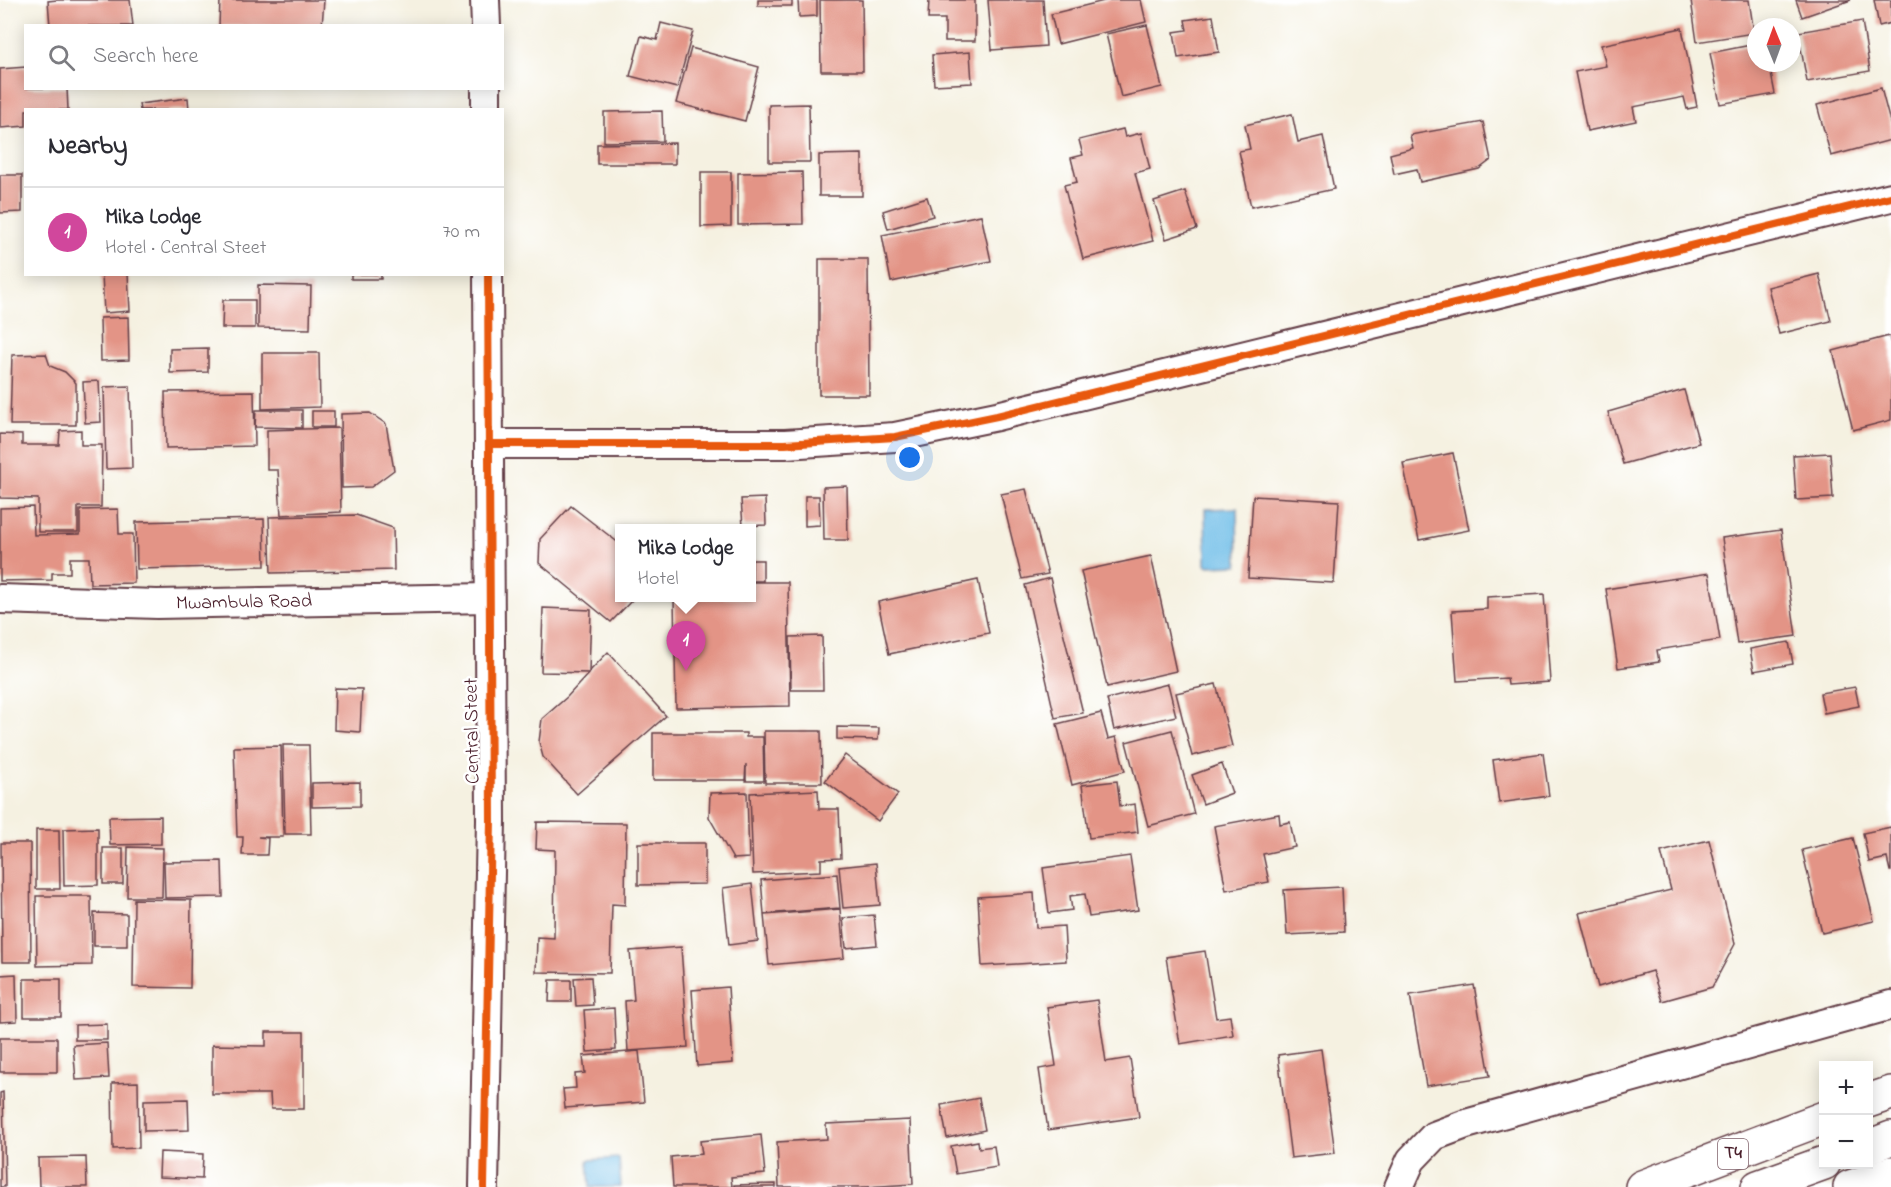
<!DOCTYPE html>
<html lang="en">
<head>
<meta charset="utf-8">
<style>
	:root { --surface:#fff; --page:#f2f2f3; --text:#2b2b33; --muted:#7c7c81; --line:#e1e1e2; --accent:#7c3aed }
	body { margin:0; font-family:"Indie Flower",sans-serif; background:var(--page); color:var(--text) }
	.controls { position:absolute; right:18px; bottom:18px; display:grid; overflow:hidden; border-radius:0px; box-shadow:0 3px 15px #0003 }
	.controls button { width:54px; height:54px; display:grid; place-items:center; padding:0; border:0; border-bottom:2px solid var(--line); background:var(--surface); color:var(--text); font:30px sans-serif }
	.compass { position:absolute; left:1747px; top:18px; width:54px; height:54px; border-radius:50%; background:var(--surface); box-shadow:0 3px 15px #0003; rotate:359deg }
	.you { position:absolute; left:910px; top:458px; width:21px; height:21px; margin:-15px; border:4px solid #fff; border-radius:50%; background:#1a73e8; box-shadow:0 0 0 9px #1a73e833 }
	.badge { display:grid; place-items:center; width:39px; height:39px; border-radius:50%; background:var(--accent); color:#fff; font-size:20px; font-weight:700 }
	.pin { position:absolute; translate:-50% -50px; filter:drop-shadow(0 2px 3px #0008) }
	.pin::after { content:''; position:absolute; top:32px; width:21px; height:18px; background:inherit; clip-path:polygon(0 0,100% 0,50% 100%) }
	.popup { position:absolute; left:615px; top:524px; width:141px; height:78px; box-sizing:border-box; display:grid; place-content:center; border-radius:0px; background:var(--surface); filter:drop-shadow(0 2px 4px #0005); font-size:20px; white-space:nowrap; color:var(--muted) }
	.popup b { font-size:22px; color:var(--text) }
	.popup::after { content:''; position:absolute; left:50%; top:100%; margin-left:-12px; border:12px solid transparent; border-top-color:var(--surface) }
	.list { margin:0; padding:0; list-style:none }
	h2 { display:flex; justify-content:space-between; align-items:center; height:78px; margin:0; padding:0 24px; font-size:26px }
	h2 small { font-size:20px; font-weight:400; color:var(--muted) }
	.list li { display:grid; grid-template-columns:39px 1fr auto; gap:18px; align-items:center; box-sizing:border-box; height:90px; padding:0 24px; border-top:2px solid var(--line) }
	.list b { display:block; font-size:22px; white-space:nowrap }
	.list p { margin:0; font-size:20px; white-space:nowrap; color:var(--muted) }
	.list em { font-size:20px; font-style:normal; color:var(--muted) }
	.icon { flex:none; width:33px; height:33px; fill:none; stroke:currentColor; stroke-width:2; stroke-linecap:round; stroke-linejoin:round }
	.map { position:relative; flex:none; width:1891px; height:1187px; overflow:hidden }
	.search { position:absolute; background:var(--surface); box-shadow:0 3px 15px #0003; left:24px; top:24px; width:480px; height:66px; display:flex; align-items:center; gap:15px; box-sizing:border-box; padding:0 21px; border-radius:0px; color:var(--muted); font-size:22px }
	.panel { position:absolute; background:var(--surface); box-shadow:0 3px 15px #0003; left:24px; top:108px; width:480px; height:168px; border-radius:0px }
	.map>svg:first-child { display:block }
</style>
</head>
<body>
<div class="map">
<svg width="1891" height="1187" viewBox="0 0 1891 1187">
	<rect width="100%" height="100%" fill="#fff"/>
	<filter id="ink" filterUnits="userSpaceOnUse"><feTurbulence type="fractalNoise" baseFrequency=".0167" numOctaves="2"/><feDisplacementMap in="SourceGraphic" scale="12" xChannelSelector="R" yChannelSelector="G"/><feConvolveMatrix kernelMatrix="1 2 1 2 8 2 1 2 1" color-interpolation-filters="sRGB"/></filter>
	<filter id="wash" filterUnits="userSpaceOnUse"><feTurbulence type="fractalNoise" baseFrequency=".008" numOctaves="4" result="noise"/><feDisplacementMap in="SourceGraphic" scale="24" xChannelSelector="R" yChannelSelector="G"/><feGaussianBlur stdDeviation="1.35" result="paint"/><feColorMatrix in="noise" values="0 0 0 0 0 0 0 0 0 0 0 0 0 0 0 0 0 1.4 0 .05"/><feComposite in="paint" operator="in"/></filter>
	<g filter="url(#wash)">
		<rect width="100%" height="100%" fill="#f5f1e1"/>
		<g fill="#6cbce7" stroke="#5b6e89" stroke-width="1.5">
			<polygon points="1237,508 1238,565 1206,566 1205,509"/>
			<polygon points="619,1158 621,1187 590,1187 588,1160"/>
		</g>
		<g id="blocks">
			<g fill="#e39486">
				<polygon points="57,0 130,0 133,26 50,26 48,1"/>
				<polygon points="220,0 324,0 322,26 219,26"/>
				<rect x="758" y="0" width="34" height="6"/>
				<polygon points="798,0 817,0 817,16 799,17"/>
				<polygon points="820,0 862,0 863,71 821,71"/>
				<polygon points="929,0 975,0 975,41 945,41 945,19 928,19"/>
				<polygon points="988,0 1043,0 1046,46 992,50"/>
				<polygon points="1108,0 1141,0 1146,22 1058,44 1051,14"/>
				<polygon points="1691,0 1749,0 1754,33 1697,42"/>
				<polygon points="1796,0 1851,0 1802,17"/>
				<polygon points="1874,0 1891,0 1891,23 1879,26"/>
				<polygon points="1213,16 1219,52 1178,58 1174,32 1187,30 1185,20"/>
				<polygon points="1862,21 1870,71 1807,82 1798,32"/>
				<polygon points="661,23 693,31 677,88 630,76 641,36 657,40"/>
				<polygon points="1147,25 1162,87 1121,97 1106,34"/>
				<polygon points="1682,28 1697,107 1687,109 1684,97 1633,107 1636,121 1587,131 1575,72 1606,66 1601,45"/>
				<polygon points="1756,44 1756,63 1769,63 1775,94 1720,104 1710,53"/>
				<polygon points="691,48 759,67 745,121 676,103"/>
				<polygon points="970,52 972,83 934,85 932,55"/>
				<polygon points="26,67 26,88 67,88 68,110 26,110 26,126 0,128 0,69"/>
				<polygon points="1881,88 1891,126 1891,140 1831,156 1817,105"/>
				<polygon points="188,98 189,110 140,110 139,104"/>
				<polygon points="809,104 810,162 769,162 769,105"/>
				<polygon points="662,111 663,141 604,142 604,112"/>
				<polygon points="1292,114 1298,142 1323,136 1334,189 1251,207 1239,151 1250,149 1245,125"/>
				<polygon points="1483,122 1491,160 1479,169 1420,182 1417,169 1394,174 1390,154 1413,148 1410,135"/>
				<polygon points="1123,129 1125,137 1141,133 1150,169 1135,173 1153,241 1083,259 1064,185 1077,182 1071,158 1083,155 1079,140"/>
				<polygon points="675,143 675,164 597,164 597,144"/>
				<polygon points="862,154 862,196 819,196 819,155"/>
				<polygon points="701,172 731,172 731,226 701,227"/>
				<polygon points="802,172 803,224 738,225 738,173"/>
				<polygon points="0,175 22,175 22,212 0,213"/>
				<polygon points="1185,191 1197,229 1166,239 1154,201"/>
				<polygon points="927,197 933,216 888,229 883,211"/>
				<polygon points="981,215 991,261 891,282 882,235"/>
				<polygon points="819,259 868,259 869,395 819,395"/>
				<polygon points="102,274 128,274 130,311 104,313"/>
				<rect x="351" y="274" width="30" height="5"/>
				<polygon points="1819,274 1831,321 1779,334 1768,287"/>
				<polygon points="258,285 311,286 310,329 258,328"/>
				<polygon points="223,300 255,300 255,328 222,328"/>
				<polygon points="128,317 129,360 101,361 100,318"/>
				<polygon points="1889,336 1891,344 1891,420 1853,430 1833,351"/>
				<polygon points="208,348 208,372 170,373 170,349"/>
				<polygon points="262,353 319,353 320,407 262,409"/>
				<polygon points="46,354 50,366 65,372 76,383 76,425 10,425 12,355"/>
				<polygon points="99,381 101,422 85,423 83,382"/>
				<polygon points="130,386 132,468 106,469 104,387"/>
				<polygon points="1684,390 1699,443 1623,464 1608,412"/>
				<polygon points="254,391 255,446 166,448 165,392"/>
				<polygon points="256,410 302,410 302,428 255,427"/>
				<rect x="312" y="411" width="22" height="16"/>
				<polygon points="370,413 386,424 394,470 371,487 342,488 341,414"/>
				<polygon points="339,428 341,512 281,515 278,470 267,470 267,430"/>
				<polygon points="81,430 81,445 102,445 101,507 78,507 78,532 38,532 38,499 0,498 0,434 22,435 22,445 59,445 60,431"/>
				<polygon points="1453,453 1469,530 1419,540 1403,463"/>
				<polygon points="1830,453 1833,498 1796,500 1793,455"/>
				<polygon points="847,486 848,540 824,540 823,487"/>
				<polygon points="1026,489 1048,574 1022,579 1001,494"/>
				<polygon points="805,496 819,496 820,525 805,526"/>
				<polygon points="1253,496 1339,501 1334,583 1248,578"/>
				<polygon points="765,498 766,525 743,526 741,499"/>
				<polygon points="571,506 620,544 620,598 634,598 611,622 539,563 540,539"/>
				<polygon points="33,507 34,535 80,534 80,510 118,509 119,534 133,534 134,583 90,584 89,558 70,558 70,573 52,573 52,580 0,581 0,508"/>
				<polygon points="356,515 393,528 394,570 271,573 269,517"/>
				<polygon points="264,519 265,566 137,569 136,522"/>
				<polygon points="1781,530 1796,636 1737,644 1722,538"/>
				<polygon points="1151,556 1176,671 1107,687 1081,571"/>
				<rect x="752" y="560" width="11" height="21"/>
				<polygon points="1709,573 1720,640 1657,650 1659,662 1618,668 1606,589"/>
				<polygon points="1050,578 1083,713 1055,718 1025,585"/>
				<polygon points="978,580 989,633 889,654 878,602"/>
				<polygon points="752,582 788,582 790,706 676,708 674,598 752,598"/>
				<polygon points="1544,594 1550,682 1508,685 1507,678 1457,681 1452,611 1487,609 1487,597"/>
				<polygon points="543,608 591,610 589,672 608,652 666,716 577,794 543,757 539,742 542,719 567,697 589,673 541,672"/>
				<polygon points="822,636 823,690 791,690 790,637"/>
				<polygon points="1789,642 1793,664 1754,671 1750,649"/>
				<polygon points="1168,684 1176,716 1114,730 1107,699"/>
				<polygon points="1216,684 1232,746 1192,756 1176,693"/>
				<polygon points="1855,687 1859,706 1824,713 1820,693"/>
				<polygon points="335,688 362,689 360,732 334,730"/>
				<polygon points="1101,713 1108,739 1116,737 1125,771 1072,785 1057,724"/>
				<polygon points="837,727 879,728 878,740 837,739"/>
				<polygon points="1172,730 1194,814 1148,826 1126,742"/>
				<polygon points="764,731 821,731 822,783 765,783"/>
				<polygon points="653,733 746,733 746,737 763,737 764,781 746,781 746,764 745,780 653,780"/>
				<polygon points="283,745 309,745 311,834 285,834"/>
				<polygon points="281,746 283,837 258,837 268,838 267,855 242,855 243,837 237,837 234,747"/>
				<polygon points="1543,753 1549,796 1499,803 1493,760"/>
				<polygon points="845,755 898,794 878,821 825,781"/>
				<polygon points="1222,764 1232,793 1203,804 1192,775"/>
				<polygon points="1117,781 1120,806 1135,804 1138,832 1089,838 1082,785"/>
				<polygon points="360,782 360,806 312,807 312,783"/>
				<polygon points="818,790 819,809 839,809 841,858 821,859 821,871 753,874 750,793"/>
				<polygon points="747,792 749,858 733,859 709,817 710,793"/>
				<polygon points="1279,814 1280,824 1290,822 1295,847 1263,854 1269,882 1226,890 1214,826"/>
				<polygon points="161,816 161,844 110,845 109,817"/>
				<polygon points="537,822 626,823 625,905 612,904 610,973 536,972 537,937 554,938 555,850 536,849"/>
				<polygon points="1891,827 1891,871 1890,871 1887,858 1869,862 1863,833"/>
				<polygon points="98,828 98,885 64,886 63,829"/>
				<polygon points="36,830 59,830 60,889 36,889"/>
				<polygon points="1853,838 1874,921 1822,933 1802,850"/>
				<polygon points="1709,840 1735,944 1712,987 1662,1001 1652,971 1598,987 1579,913 1671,890 1661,852"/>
				<polygon points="1,843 30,843 31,962 2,962"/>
				<polygon points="638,843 705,843 705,884 638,885"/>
				<polygon points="128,847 163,848 162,897 127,897"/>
				<rect x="103" y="848" width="20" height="36"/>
				<polygon points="1130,856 1138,910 1089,917 1085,894 1070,896 1072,910 1049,913 1043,868"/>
				<polygon points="222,861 223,897 165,898 164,862"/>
				<polygon points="876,863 880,905 843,908 839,867"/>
				<polygon points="837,874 840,908 764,914 761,880"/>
				<polygon points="752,884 758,941 729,945 723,888"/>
				<polygon points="1342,887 1344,932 1287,935 1284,890"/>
				<polygon points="1034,893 1036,928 1064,926 1066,961 982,966 978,897"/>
				<polygon points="36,896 91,896 92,965 37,966"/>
				<polygon points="134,899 191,900 190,988 133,987"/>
				<polygon points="840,909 844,958 769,965 764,915"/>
				<polygon points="94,913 127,914 127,946 94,946"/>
				<polygon points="874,915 877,945 846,948 843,918"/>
				<polygon points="681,947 688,1047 628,1051 625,1001 634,1000 630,951"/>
				<polygon points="1205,951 1216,1018 1230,1016 1233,1035 1180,1044 1166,957"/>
				<polygon points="16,974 17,1021 0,1022 0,975"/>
				<polygon points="591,977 593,1005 576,1006 574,978"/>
				<rect x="24" y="979" width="37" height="38"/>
				<polygon points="550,980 571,980 571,1002 549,1002"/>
				<polygon points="1474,985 1490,1076 1426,1086 1410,995"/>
				<polygon points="728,987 733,1063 697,1066 692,990"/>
				<polygon points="1097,1000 1106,1062 1130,1058 1139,1117 1048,1130 1039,1069 1056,1066 1047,1007"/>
				<polygon points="614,1008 616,1050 587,1052 584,1010"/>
				<polygon points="107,1024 107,1040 75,1040 75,1025"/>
				<polygon points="266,1032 304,1032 304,1109 271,1109 270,1094 212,1094 212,1045 266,1046"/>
				<rect x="0" y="1038" width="57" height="34"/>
				<polygon points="107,1043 109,1078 76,1080 73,1045"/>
				<polygon points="1321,1049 1335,1153 1291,1158 1278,1055"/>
				<polygon points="639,1051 644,1102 565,1108 563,1089 576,1088 575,1074 585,1073 583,1056"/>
				<polygon points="138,1082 139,1148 113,1149 112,1083"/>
				<polygon points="3,1092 5,1187 0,1187 0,1093"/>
				<polygon points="979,1098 985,1130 947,1138 941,1105"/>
				<polygon points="188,1099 189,1130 144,1131 144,1100"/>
				<polygon points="910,1120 913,1184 865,1187 779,1187 777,1142 827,1139 826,1124"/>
				<polygon points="761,1135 765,1174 731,1177 732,1187 673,1187 671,1157 702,1154 700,1141"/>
				<polygon points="978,1141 979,1148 994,1146 997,1167 956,1174 951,1146"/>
				<polygon points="160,1152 203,1154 202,1179 159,1177"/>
				<polygon points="86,1157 87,1187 39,1187 38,1158"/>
				<polygon points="776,1184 776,1187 734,1187 734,1185"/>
			</g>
		</g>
	</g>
	<g filter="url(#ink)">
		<use href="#blocks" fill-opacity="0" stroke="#643e46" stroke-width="1.5"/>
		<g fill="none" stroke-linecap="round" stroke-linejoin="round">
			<g stroke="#643e46" stroke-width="32">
				<g id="minor">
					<polyline points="485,0 486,26"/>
					<polyline points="486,88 486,110"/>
					<polyline points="490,444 785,444 895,437 997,416 1891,197"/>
					<polyline points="0,599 157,604 489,598"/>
					<polyline points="484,1187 491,820 488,274"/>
					<polyline points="1399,1187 1411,1160 1434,1136 1466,1124 1891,1005"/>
				</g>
			</g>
			<g stroke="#643e46" stroke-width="36">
				<g id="primary">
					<polyline points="1868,1101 1891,1093"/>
					<polyline points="1868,1147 1891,1138"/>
					<polyline points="1642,1187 1824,1118"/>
					<polyline points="1758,1187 1824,1163"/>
					<polyline points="1850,1187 1891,1173"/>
				</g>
			</g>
			<use href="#minor" stroke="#fff" stroke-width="28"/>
			<use href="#primary" stroke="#fff" stroke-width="33"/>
			<g stroke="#fff" stroke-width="11">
				<g id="cycleway">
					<polyline points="490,444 785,444 895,437 997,416 1891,197"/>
					<polyline points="484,1187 491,820 488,274"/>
				</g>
			</g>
			<use href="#cycleway" stroke="#e8590c" stroke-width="8"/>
		</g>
	</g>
	<g text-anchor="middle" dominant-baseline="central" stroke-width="5" stroke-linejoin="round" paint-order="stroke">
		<rect fill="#fff" stroke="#80626b" stroke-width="1.5" x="1718" y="1139" width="30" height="30" rx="4.5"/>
		<g font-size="18" font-weight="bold" fill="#4a1f2b">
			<text x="1733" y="1154">T4</text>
		</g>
		<g font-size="20" fill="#4a1f2b" stroke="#fff">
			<text transform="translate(244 603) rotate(-1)">Mwambula Road</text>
			<text transform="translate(473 731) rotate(-91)">Central Steet</text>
		</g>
	</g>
</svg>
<div class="controls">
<button>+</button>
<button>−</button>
</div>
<svg class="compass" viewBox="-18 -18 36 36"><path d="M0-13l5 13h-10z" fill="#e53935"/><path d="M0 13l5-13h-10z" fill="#7c7c81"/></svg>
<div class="you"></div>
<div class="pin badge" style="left:686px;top:671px;background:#d1479c">1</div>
<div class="popup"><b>Mika Lodge</b>Hotel</div>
<div class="search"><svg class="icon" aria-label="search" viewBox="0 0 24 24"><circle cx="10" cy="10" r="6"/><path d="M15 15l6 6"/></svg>Search here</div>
<section class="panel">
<h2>Nearby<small></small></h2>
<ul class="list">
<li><span class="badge" style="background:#d1479c">1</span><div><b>Mika Lodge</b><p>Hotel · Central Steet</p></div><em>70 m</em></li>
</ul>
</section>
</div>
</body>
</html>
